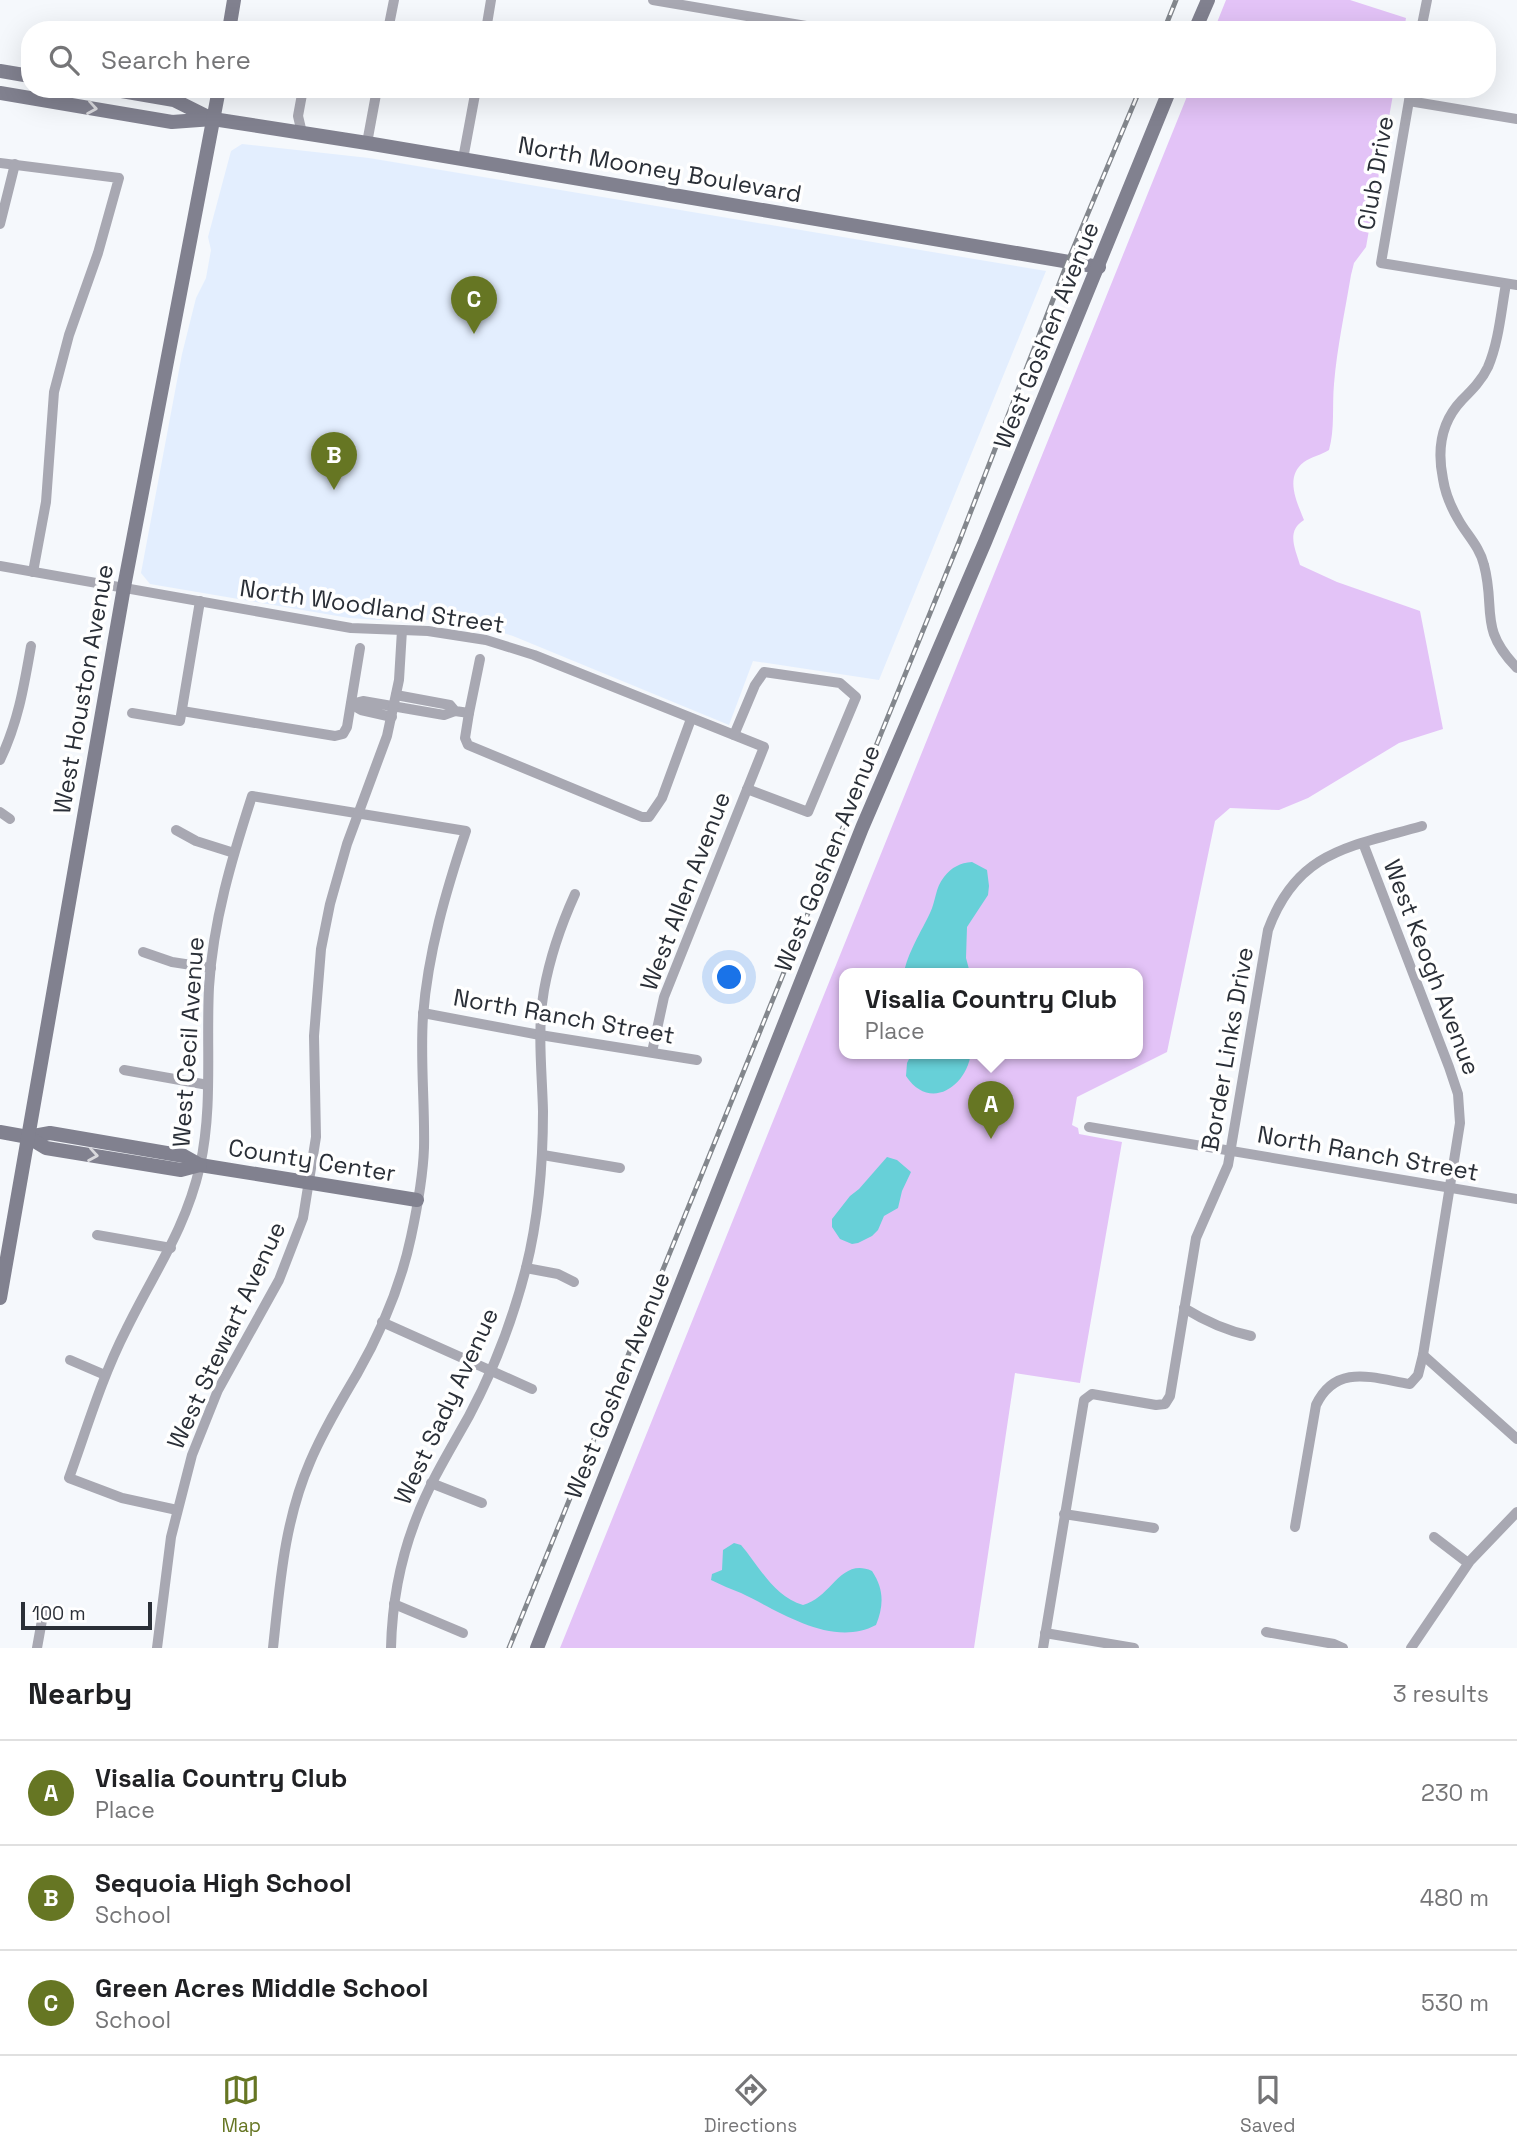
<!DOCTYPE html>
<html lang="en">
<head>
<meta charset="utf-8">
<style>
	:root { --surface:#fff; --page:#f6f6f6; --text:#202124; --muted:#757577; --line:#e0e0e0; --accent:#667623 }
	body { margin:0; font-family:"Space Grotesk",sans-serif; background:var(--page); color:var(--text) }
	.scale { position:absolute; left:21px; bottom:18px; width:131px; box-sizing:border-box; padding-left:7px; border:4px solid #2a2f37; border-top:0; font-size:19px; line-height:24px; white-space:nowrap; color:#2a2f37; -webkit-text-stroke:5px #fff; paint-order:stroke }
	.you { position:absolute; left:730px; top:978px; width:24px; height:24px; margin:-18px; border:5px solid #fff; border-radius:50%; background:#1a73e8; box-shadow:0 0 0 10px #1a73e833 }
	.badge { display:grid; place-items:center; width:46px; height:46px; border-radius:50%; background:var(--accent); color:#fff; font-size:23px; font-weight:700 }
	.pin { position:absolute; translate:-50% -58px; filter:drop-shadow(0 2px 4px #0008) }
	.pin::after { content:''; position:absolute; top:37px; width:24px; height:21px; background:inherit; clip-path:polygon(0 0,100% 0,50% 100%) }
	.popup { position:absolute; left:839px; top:968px; width:304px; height:91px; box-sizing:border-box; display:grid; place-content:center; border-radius:14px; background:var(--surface); filter:drop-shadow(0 2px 5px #0005); font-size:23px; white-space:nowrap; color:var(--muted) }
	.popup b { font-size:26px; color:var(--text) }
	.popup::after { content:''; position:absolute; left:50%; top:100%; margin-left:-14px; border:14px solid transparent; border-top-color:var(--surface) }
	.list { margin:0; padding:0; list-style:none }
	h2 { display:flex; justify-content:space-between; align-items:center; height:91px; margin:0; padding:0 28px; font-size:30px }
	h2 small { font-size:23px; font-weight:400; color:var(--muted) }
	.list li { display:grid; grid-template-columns:46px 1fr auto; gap:21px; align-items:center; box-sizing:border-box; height:105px; padding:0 28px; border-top:2px solid var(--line) }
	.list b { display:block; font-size:26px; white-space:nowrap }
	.list p { margin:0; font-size:23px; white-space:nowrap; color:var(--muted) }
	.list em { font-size:23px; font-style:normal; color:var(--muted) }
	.icon { flex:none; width:38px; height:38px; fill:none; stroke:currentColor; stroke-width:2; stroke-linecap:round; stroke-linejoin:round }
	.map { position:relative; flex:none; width:1517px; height:1648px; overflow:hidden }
	.search { position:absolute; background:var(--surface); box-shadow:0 7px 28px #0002; left:21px; right:21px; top:21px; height:77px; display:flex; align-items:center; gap:18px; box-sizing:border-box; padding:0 24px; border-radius:28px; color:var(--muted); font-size:26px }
	.sheet { height:406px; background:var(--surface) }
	nav { display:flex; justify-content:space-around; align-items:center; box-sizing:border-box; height:98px; border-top:2px solid var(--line); background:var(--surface); font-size:19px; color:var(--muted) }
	nav a { display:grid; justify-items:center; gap:4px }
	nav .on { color:var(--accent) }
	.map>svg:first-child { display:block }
</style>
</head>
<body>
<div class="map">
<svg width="1517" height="1648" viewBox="0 0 1517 1648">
	<rect width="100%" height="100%" fill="#f5f8fc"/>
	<polygon fill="#e3eefe" points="242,144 369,158 1046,271 879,680 753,661 729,725 513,636 487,628 416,618 380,620 349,618 150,584 141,573 182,354 196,298 206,278 211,250 208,237 231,151"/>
	<g fill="#e3c3f7" fill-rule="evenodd">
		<polygon points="1226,0 1350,0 1406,18 1404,30 1214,30"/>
		<path d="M1190,89h204l-28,158 -12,16 -3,12c-6,36 -14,73 -17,109 -2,22 1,45 -5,66 -8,5 -18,7 -25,12 -20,15 -7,40 0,58 -18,11 -9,28 -4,45l37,17 83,29 23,118 -44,14 -91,55 -29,12 -49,-2 -15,13 -48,231 -90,45 -5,28 6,3 1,6 43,8 -42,241 -65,-10 -41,275h-414zM844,973h294v80h-294z"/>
	</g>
	<g fill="#67d0d8">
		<path d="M972,862l15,8 2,16 -1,9 -21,32 -1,31 4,15h-66c3,-19 18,-43 26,-60 6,-12 5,-25 14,-36 8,-10 16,-14 28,-15z"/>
		<path d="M912,1053h59c-5,35 -42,58 -65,23l1,-13z"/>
		<polygon points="887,1157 897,1160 911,1172 902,1191 898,1208 884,1216 878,1230 872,1236 858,1243 852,1244 840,1239 832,1227 832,1219 850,1196 859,1189"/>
		<path d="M734,1543l7,2c18,21 33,52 62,60 29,-7 37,-48 69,-34 12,18 12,34 4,54 -44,23 -95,-13 -135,-32 -10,-4 -20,-8 -30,-13l1,-6 10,-4 1,-20z"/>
	</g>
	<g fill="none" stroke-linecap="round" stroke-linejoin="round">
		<g stroke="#a8a8b2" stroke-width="10">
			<polyline points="653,0 830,30"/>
			<polyline points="388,30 394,0"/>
			<polyline points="486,30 491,0"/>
			<polyline points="1421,30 1427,0"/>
			<polyline points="1411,89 1381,263 1517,285"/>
			<polyline points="1409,101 1517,119"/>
			<polyline points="302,133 298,116 303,89"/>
			<polyline points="367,143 377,89"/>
			<polyline points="463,159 476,89"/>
			<polyline points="0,163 119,178 98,253 69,335 54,392 46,502 33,572"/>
			<polyline points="0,224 15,164"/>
			<path d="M1506,284c-5,27 -7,57 -18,83 -6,13 -16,23 -26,33 -21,22 -25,50 -19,79 2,13 8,28 15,40 8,15 22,28 26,46 12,45 -6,63 33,103"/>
			<polyline points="0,566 351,628 428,631 486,640 534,655 764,747 664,997 652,1052"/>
			<polyline points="396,695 450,705 455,711 469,713 480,659"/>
			<polyline points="182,711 335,736 343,734 347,727 360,648"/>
			<polyline points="132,713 180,721 200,601"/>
			<polyline points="469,713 465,738 468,745 642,817 649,817 662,798 691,719"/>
			<polyline points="392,717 361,710 351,704 363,701 444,715 455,711"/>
			<polyline points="734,735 755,685 764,672 840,683 856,697 808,812 747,789"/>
			<path d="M0,760c18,-37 24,-74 31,-114"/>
			<polyline points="0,812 10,819"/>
			<polyline points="176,830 196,841 234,853"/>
			<polyline points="143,952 172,962 211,968"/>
			<polyline points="423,1013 540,1035 697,1060"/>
			<polyline points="124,1070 208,1085"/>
			<polyline points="1089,1127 1517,1199"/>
			<polyline points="543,1155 620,1168"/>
			<polyline points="97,1235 171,1248"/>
			<polyline points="526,1268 558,1274 574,1282"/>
			<path d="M1184,1308c21,13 43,23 67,28"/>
			<polyline points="382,1322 532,1389"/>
			<polyline points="1423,1355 1517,1439"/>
			<polyline points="70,1360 105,1375"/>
			<polyline points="431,1483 482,1503"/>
			<path d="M177,1510l-55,-12 -53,-20c18,-50 33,-101 57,-148 28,-58 59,-99 74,-164 13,-59 6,-119 9,-179 4,-66 23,-129 43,-191l214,35c-20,60 -38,121 -43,185 -3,44 2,88 1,132 -1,29 -7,61 -13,89 -10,47 -30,95 -54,137 -17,29 -34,57 -47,88 -26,60 -30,122 -37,186"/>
			<polyline points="1064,1514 1154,1528"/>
			<path d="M1295,1527l21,-122c20,-42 57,-27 94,-21l8,-9 5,-20 37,-232 -2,-29 -9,-27 -86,-224"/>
			<polyline points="1434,1537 1468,1563"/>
			<polyline points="394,1604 463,1633"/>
			<polyline points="1266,1632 1334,1644 1343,1648"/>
			<polyline points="1045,1633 1134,1648"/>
			<polyline points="37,1648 44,1609"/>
			<polyline points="157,1648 171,1537 192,1455 218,1390 279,1280 303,1218 316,1137 314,1036 321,949 330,904 347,844 387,736 399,680 402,630"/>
			<path d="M391,1648c1,-44 9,-88 25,-129 14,-37 34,-69 53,-103 25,-47 44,-97 57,-148 13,-52 17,-104 17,-157 -1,-40 -6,-81 1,-121 6,-33 17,-65 31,-96"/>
			<path d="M1043,1648l41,-248 8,-6 64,11 9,-1 5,-8 26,-158 32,-73 40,-235c29,-79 81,-83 154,-104"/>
			<polyline points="1411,1648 1470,1561 1517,1512"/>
		</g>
		<g stroke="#81818f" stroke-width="14">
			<polyline points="229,30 234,0"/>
			<polyline points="1195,30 1208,0"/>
			<polyline points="0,71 30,76"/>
			<polyline points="110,89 174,100 212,119"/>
			<polyline points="0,93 172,122 213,119 367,143 1099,267"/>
			<polyline points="0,1132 28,1137 50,1133 184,1156 200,1165 417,1200"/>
			<polyline points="28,1137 46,1148 181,1170 200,1165"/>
			<polyline points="0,1298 124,587 219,89"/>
			<polyline points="537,1648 862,828 985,542 1170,89"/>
		</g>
		<g stroke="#83878d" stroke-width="5">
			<g id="rail">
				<polyline points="1164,30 1176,0"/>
				<polyline points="509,1648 959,542 1068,261 1140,89"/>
			</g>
		</g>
		<use href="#rail" stroke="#fff" stroke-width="2.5" stroke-dasharray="8" stroke-linecap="butt"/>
	</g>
	<defs><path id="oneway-chevron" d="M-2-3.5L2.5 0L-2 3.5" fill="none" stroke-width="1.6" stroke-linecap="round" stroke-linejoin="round" transform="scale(1.75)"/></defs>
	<g stroke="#d9d9dd">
		<use href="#oneway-chevron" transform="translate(92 108) rotate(9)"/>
		<use href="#oneway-chevron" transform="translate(93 1155) rotate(9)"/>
	</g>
	<g text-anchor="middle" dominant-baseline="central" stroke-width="7" stroke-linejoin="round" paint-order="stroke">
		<g font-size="24" fill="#2a2f37" stroke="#fff">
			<text transform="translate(660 169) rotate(10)">North Mooney Boulevard</text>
			<text transform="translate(1375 173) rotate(-80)">Club Drive</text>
			<text transform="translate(1046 335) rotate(-68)">West Goshen Avenue</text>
			<text transform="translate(372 606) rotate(8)">North Woodland Street</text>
			<text transform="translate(83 689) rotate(-80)">West Houston Avenue</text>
			<text transform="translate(827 858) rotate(-68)">West Goshen Avenue</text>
			<text transform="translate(685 891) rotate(-69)">West Allen Avenue</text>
			<text transform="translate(1432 967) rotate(69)">West Keogh Avenue</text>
			<text transform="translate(564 1016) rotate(10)">North Ranch Street</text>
			<text transform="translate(188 1042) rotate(-86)">West Cecil Avenue</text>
			<text transform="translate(1227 1049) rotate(-80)">Border Links Drive</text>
			<text transform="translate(1368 1153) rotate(10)">North Ranch Street</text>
			<text transform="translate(312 1160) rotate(9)">County Center</text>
			<text transform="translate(226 1335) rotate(-65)">West Stewart Avenue</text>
			<text transform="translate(617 1385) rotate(-68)">West Goshen Avenue</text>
			<text transform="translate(446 1406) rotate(-65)">West Sady Avenue</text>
		</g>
	</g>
</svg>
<div class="scale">100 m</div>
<div class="you"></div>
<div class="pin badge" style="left:991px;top:1139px">A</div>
<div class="popup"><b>Visalia Country Club</b>Place</div>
<div class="pin badge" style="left:334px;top:490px">B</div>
<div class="pin badge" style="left:474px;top:334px">C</div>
<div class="search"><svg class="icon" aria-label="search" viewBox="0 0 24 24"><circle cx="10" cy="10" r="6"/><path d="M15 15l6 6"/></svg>Search here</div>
</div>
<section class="sheet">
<h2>Nearby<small>3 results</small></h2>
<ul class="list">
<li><span class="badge">A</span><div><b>Visalia Country Club</b><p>Place</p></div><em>230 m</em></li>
<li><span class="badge">B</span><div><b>Sequoia High School</b><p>School</p></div><em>480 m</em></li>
<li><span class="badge">C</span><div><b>Green Acres Middle School</b><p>School</p></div><em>530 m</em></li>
</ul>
</section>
<nav>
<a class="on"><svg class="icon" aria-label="map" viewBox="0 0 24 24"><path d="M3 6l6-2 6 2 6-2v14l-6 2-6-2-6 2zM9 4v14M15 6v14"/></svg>Map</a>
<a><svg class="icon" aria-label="directions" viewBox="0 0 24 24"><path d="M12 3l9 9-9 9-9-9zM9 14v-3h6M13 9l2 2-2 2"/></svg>Directions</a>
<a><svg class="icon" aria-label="saved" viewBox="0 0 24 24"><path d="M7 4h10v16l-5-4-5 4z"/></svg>Saved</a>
</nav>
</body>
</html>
